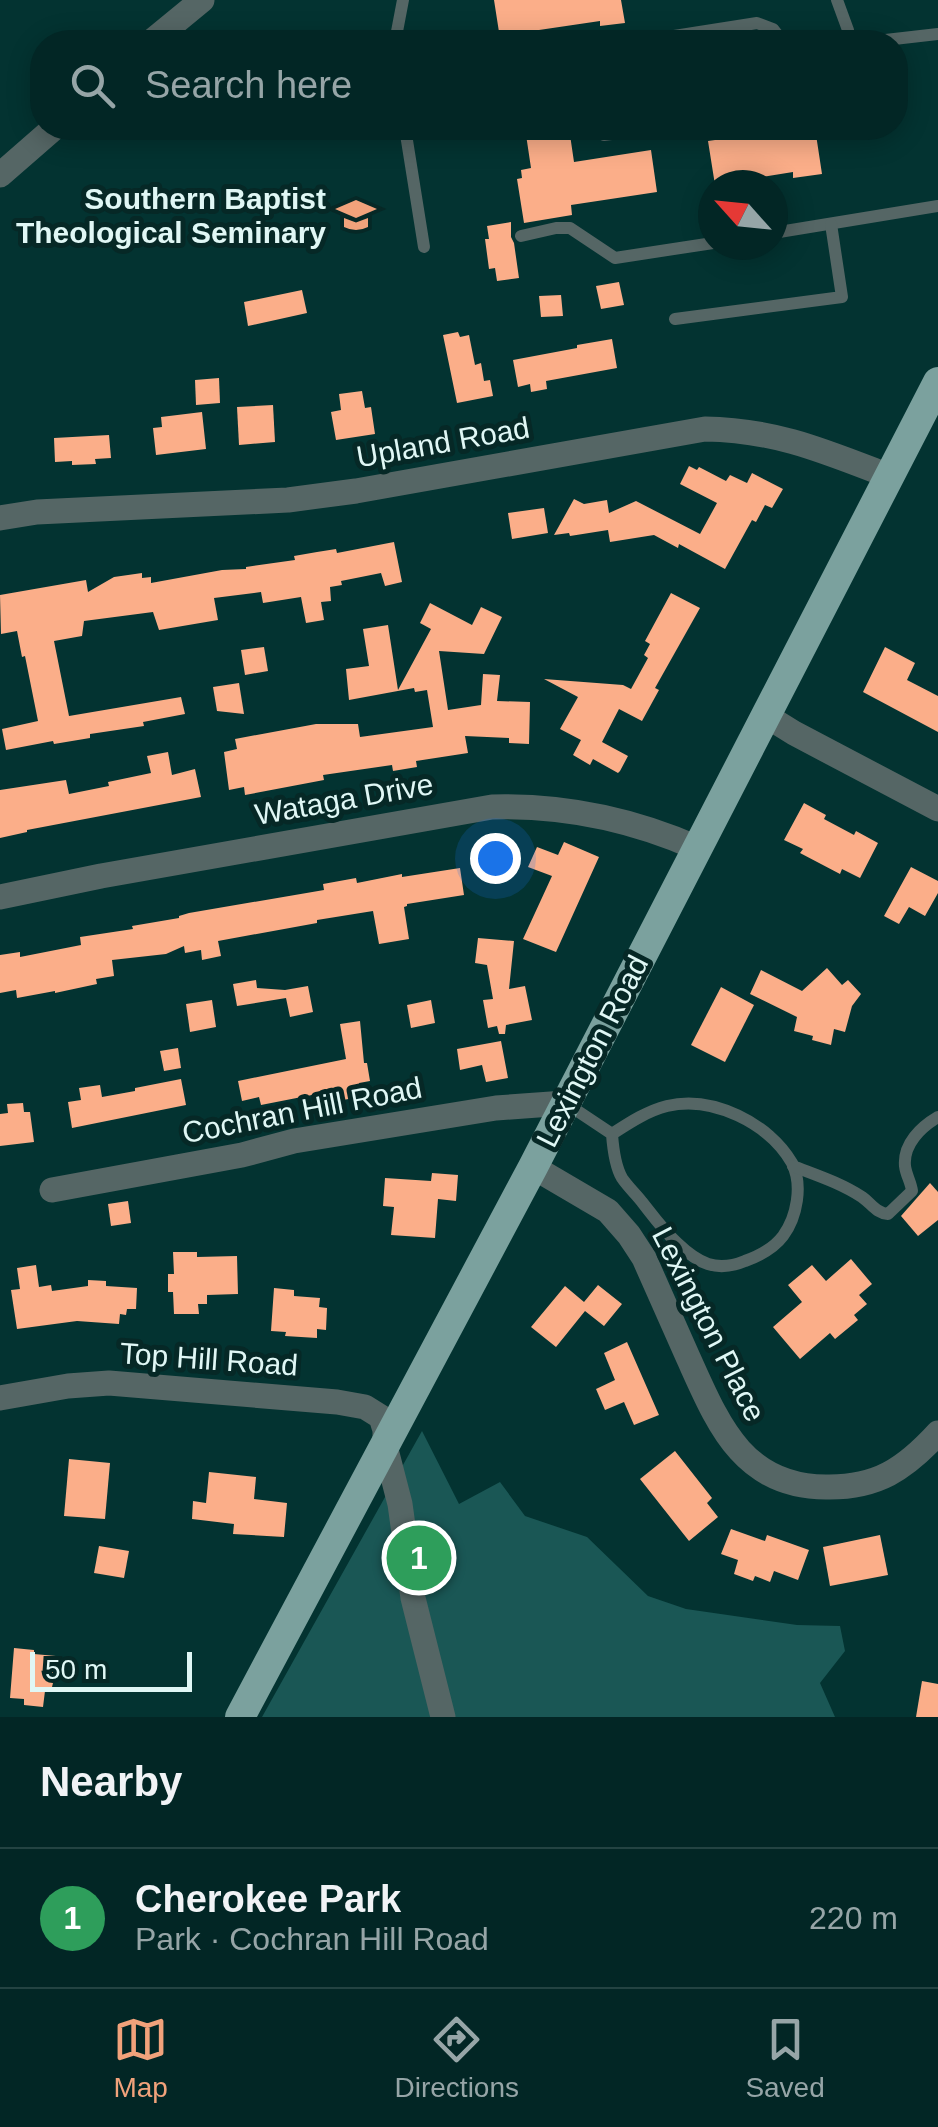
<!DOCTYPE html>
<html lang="en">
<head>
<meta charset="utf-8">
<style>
	:root { --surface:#022625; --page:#103232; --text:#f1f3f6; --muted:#96a5a7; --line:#234342; --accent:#f1a27b }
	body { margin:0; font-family:Helvetica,sans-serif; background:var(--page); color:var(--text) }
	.compass { position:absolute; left:698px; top:170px; width:90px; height:90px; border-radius:50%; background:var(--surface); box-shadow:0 5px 25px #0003; rotate:297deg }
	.scale { position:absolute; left:30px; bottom:25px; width:162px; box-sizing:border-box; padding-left:10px; border:5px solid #e0f7f5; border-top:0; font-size:28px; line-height:35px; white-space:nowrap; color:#e0f7f5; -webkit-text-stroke:8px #062826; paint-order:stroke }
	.you { position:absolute; left:495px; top:858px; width:35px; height:35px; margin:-25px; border:8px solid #fff; border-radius:50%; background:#1a73e8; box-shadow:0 0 0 15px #1a73e833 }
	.badge { display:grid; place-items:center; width:65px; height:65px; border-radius:50%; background:var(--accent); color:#fff; font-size:32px; font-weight:700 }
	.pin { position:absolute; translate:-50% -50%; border:5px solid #fff; box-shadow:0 2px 10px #0006 }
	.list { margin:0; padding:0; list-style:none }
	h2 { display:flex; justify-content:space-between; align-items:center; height:130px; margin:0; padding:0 40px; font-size:42px }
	h2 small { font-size:32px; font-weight:400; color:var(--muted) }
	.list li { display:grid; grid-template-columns:65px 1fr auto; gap:30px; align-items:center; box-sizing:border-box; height:140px; padding:0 40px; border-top:2px solid var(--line) }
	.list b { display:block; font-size:38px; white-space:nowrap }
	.list p { margin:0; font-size:32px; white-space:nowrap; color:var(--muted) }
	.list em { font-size:32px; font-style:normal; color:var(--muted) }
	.icon { flex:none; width:55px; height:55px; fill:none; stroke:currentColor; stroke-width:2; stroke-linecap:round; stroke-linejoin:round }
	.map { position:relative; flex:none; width:938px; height:1717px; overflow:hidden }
	.search { position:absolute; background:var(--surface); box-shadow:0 5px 25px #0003; left:30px; right:30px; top:30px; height:110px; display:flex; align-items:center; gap:25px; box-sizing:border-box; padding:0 35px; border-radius:40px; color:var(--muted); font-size:38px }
	.sheet { height:270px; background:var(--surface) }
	nav { display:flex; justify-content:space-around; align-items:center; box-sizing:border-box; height:140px; border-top:2px solid var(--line); background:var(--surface); font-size:28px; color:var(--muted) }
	nav a { display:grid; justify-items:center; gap:5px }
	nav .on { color:var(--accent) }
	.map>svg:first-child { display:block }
</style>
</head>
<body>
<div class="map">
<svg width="938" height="1717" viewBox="0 0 938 1717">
	<rect width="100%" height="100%" fill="#033331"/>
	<polygon fill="#1a5755" points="422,1431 459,1504 500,1482 525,1516 587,1537 648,1596 686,1609 797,1625 840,1626 845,1651 820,1683 835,1717 262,1717"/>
	<g fill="#fbae89">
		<polygon points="494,0 621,0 625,23 600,26 600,21 539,30 540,42 511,42 507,31 499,32"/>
		<polygon points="525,128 569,128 574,162 651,150 657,192 571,205 572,215 524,223 517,179 522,178 521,170 531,168"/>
		<polygon points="774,128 815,128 822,174 793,178 793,172 743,180 744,185 715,185 708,141 736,137 736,134"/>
		<polygon points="511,222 511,237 514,243 519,278 497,281 495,268 489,269 485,239 489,239 487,226"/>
		<polygon points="619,282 624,305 601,309 596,286"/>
		<polygon points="302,290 307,313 248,326 244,302"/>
		<polygon points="561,295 563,316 541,317 539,296"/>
		<polygon points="458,332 460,337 469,335 475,365 481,363 484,381 490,380 493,396 457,403 443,335"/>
		<polygon points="612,339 617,368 546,381 547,389 531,392 530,384 518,387 513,360 577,348 577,345"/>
		<polygon points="219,378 220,403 196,405 195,380"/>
		<polygon points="362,391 365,408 371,407 375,434 336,440 331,412 341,410 339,394"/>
		<polygon points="273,405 275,442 239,445 237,407"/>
		<polygon points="202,412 206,449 156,455 153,428 162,427 161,417"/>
		<polygon points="109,435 111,458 95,459 96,464 72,465 72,461 55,462 54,438"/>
		<polygon points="689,466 697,470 699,467 726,481 730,475 747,483 752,473 783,489 772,508 765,505 756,522 752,520 725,569 679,544 678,548 654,535 610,542 608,530 570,536 569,533 554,535 574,499 584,504 607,500 609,513 636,501 700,534 717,503 680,484"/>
		<polygon points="544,508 548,533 512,539 508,513"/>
		<polygon points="394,542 402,582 385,586 381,573 341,581 342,585 330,587 331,601 321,602 324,620 306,623 301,597 263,603 261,592 214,598 218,620 159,630 153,612 84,621 82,636 54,641 69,716 181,697 185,714 143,722 144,726 90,734 90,738 54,744 53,741 6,750 2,729 38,721 25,656 22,657 17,631 1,634 0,595 86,580 88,592 114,577 142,573 142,578 151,577 151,583 222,570 246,569 246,567 295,560 294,556 317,552 336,549 337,553"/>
		<polygon points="671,593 700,608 655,688 659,690 642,721 619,709 602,742 628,756 620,771 618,773 593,759 590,765 573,755 581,740 560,729 578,697 544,679 623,685 631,689 648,658 644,655 650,644 645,641"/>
		<polygon points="430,603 472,625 481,607 502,617 484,654 439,651 448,710 481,705 483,674 500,675 497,701 530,702 529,744 509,743 509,738 465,736 468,753 416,761 417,767 393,771 392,765 323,775 324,780 245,795 244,787 229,790 224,752 237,749 235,739 316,724 358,724 360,737 433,727 427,690 415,692 414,688 349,700 346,669 369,666 363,629 388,625 398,690 431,629 420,623"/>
		<polygon points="264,647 268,671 245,675 241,650"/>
		<polygon points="885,647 915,663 907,680 938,696 938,732 863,692"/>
		<polygon points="239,683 244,714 217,711 213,687"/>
		<polygon points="168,752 172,775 195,769 201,797 27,830 27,832 0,838 0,790 66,780 69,794 109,786 108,782 151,773 147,756"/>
		<polygon points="804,803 826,815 824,819 854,835 856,831 878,843 860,878 842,869 840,874 800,853 803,849 784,840"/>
		<polygon points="564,842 599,857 556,952 523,939 552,876 528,867 537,847 558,855"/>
		<polygon points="911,867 938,881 938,893 925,916 909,907 899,924 884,916"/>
		<polygon points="460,868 464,895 407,904 407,906 404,907 409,939 379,944 373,911 317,920 317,923 218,941 221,956 202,960 201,950 185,953 184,946 166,954 112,960 114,976 96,979 97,984 55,993 55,991 17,998 16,990 0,993 0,955 20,952 20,957 81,945 80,937 133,929 132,926 179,918 179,916 189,913 324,890 323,884 356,878 357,883 402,874 402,877"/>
		<polygon points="478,938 514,941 509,989 525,986 532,1020 506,1025 505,1034 499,1034 497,1026 488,1028 483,1000 493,999 487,965 475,963"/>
		<polygon points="827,968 842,985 848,980 861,994 852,1006 845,1032 834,1029 831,1045 812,1040 813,1036 794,1031 797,1017 750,994 761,970 802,991"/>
		<polygon points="256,980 257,988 285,990 308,986 313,1012 290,1017 286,998 237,1006 233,984"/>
		<polygon points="721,987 754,1005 725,1062 691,1045"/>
		<polygon points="212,1000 216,1027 190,1032 186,1004"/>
		<polygon points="431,1000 435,1023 411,1028 407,1005"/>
		<polygon points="360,1021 364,1063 367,1063 370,1081 359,1083 360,1088 352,1090 354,1098 332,1102 331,1093 322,1093 261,1105 259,1097 242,1101 238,1081 346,1059 340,1024"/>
		<polygon points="501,1041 508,1078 486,1082 482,1065 460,1070 457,1049"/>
		<polygon points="178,1048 181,1068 164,1071 160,1051"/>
		<polygon points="181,1079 186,1105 72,1128 68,1102 81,1100 79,1088 100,1085 102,1097 135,1091 135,1088"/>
		<polygon points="23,1103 24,1112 30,1112 34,1142 0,1146 0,1114 8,1113 7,1104"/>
		<polygon points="432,1173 458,1175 456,1201 438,1199 435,1238 391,1235 394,1207 383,1206 385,1178 431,1181"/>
		<polygon points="930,1183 938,1192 938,1220 918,1236 901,1216"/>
		<polygon points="128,1201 131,1223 111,1226 108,1204"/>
		<polygon points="173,1252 197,1252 197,1257 237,1256 238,1294 207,1295 207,1304 198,1304 199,1314 174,1314 173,1292 168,1292 168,1274 174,1274"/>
		<polygon points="851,1259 872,1284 859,1295 867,1304 854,1315 858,1320 835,1339 830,1333 800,1359 773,1327 802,1302 788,1285 812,1265 826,1281"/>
		<polygon points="36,1265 39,1287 51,1285 52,1291 88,1286 88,1280 106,1281 106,1286 137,1288 136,1309 127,1309 126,1315 120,1314 119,1324 77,1321 17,1329 11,1290 20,1289 17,1268"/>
		<polygon points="598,1285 622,1304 604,1326 585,1311 556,1347 531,1327 565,1286 584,1302"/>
		<polygon points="274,1288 294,1290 294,1296 320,1298 319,1307 327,1308 326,1330 317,1329 317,1338 285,1336 286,1332 271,1331"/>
		<polygon points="627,1342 659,1415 634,1425 624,1402 605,1410 596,1389 615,1380 604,1353"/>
		<polygon points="675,1451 712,1498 707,1503 718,1517 689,1541 640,1479"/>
		<polygon points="69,1459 110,1463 105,1519 64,1516"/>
		<polygon points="209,1472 256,1477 254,1499 287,1503 284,1537 233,1534 234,1524 192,1519 193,1501 206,1503"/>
		<polygon points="731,1529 765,1541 767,1535 809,1550 798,1580 774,1571 770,1582 755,1576 753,1581 734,1574 738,1560 721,1554"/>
		<polygon points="880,1535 888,1575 830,1586 823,1547"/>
		<polygon points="99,1546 129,1551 124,1578 94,1573"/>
		<polygon points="14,1648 34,1650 34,1654 56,1656 53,1683 51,1691 45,1691 43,1707 24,1705 24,1699 10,1698"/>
		<polygon points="922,1681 938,1684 938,1717 916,1717"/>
	</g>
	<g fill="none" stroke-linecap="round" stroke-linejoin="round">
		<g stroke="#556665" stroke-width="12">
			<polyline points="837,0 848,30 849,42"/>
			<polyline points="395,42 403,0"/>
			<polyline points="636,42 757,23 773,29 783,42"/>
			<polyline points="868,42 938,34"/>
			<polyline points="405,128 424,247"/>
			<polyline points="594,128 604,135 655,128"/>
			<polyline points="773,233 938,206"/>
			<polyline points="521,236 556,228 570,228 615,258 713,243"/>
			<polyline points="675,319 842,297 831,224"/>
			<path d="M567,1104l45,30c1,14 3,32 10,44 6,9 14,16 20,24 11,14 21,28 35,41 21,20 39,30 68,18 14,-5 29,-13 38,-25 14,-19 20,-51 9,-73 -23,-40 -80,-68 -125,-57 -20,5 -38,17 -55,28"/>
			<path d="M793,1166c23,9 48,17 69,31 10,7 14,16 26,17l24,-23c-1,-9 -6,-16 -7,-25 -2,-22 16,-39 33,-49"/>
		</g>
		<g stroke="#556665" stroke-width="25">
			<polyline points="151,42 202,0"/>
			<polyline points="0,175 54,128"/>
			<path d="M0,518l37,-6 251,-12 68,-9 349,-62c71,1 119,22 184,47"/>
			<polyline points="765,715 794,733 938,809"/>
			<path d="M0,897l101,-21 391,-69c72,-2 139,12 205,41"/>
			<path d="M533,1167l75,44 21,24 15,23c14,32 29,65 43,97 30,66 54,132 139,132 51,1 79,-18 112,-54"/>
			<polyline points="52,1190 242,1155 294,1141 496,1108 565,1103"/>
			<polyline points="0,1398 68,1386 109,1383 337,1402 365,1407 381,1417 385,1430 385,1446 400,1504 413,1598 443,1717"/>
		</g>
		<polyline stroke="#7ba19e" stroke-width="30" points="240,1717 533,1167 938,382"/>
	</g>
	<defs>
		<g id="university-bare" transform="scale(3)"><path d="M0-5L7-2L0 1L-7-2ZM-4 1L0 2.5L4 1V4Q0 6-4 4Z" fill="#f1a27b" stroke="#062826" stroke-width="2.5" paint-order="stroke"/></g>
	</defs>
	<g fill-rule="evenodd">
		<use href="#university-bare" x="356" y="215"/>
	</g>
	<g text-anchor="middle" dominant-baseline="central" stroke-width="10" stroke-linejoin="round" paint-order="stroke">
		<g font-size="30" font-weight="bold" fill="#e0f7f5" stroke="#062826" text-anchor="end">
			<text x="326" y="198">Southern Baptist<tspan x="326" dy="34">Theological Seminary</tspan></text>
		</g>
		<g font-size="30" fill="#e0f7f5" stroke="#062826">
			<text transform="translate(443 442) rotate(-10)">Upland Road</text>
			<text transform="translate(344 799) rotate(-10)">Wataga Drive</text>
			<text transform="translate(592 1051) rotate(-63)">Lexington Road</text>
			<text transform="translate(302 1110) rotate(-11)">Cochran Hill Road</text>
			<text transform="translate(709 1324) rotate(63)">Lexington Place</text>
			<text transform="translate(209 1359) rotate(4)">Top Hill Road</text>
		</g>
	</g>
</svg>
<svg class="compass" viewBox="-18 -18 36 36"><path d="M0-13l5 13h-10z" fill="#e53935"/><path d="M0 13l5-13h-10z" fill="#96a5a7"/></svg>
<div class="scale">50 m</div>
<div class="you"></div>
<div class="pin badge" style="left:419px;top:1558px;background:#2e9e5b">1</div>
<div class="search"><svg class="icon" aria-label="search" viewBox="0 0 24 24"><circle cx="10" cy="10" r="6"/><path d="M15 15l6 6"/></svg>Search here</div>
</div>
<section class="sheet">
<h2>Nearby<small></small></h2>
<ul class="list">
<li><span class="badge" style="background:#2e9e5b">1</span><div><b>Cherokee Park</b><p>Park · Cochran Hill Road</p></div><em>220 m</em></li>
</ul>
</section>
<nav>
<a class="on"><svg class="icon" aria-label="map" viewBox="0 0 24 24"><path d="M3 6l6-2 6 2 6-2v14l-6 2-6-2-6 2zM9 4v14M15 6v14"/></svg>Map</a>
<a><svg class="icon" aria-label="directions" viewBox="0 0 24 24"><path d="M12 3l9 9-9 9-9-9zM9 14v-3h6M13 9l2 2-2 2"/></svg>Directions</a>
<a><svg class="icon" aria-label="saved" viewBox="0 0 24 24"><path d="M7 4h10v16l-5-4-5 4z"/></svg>Saved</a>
</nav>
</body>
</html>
